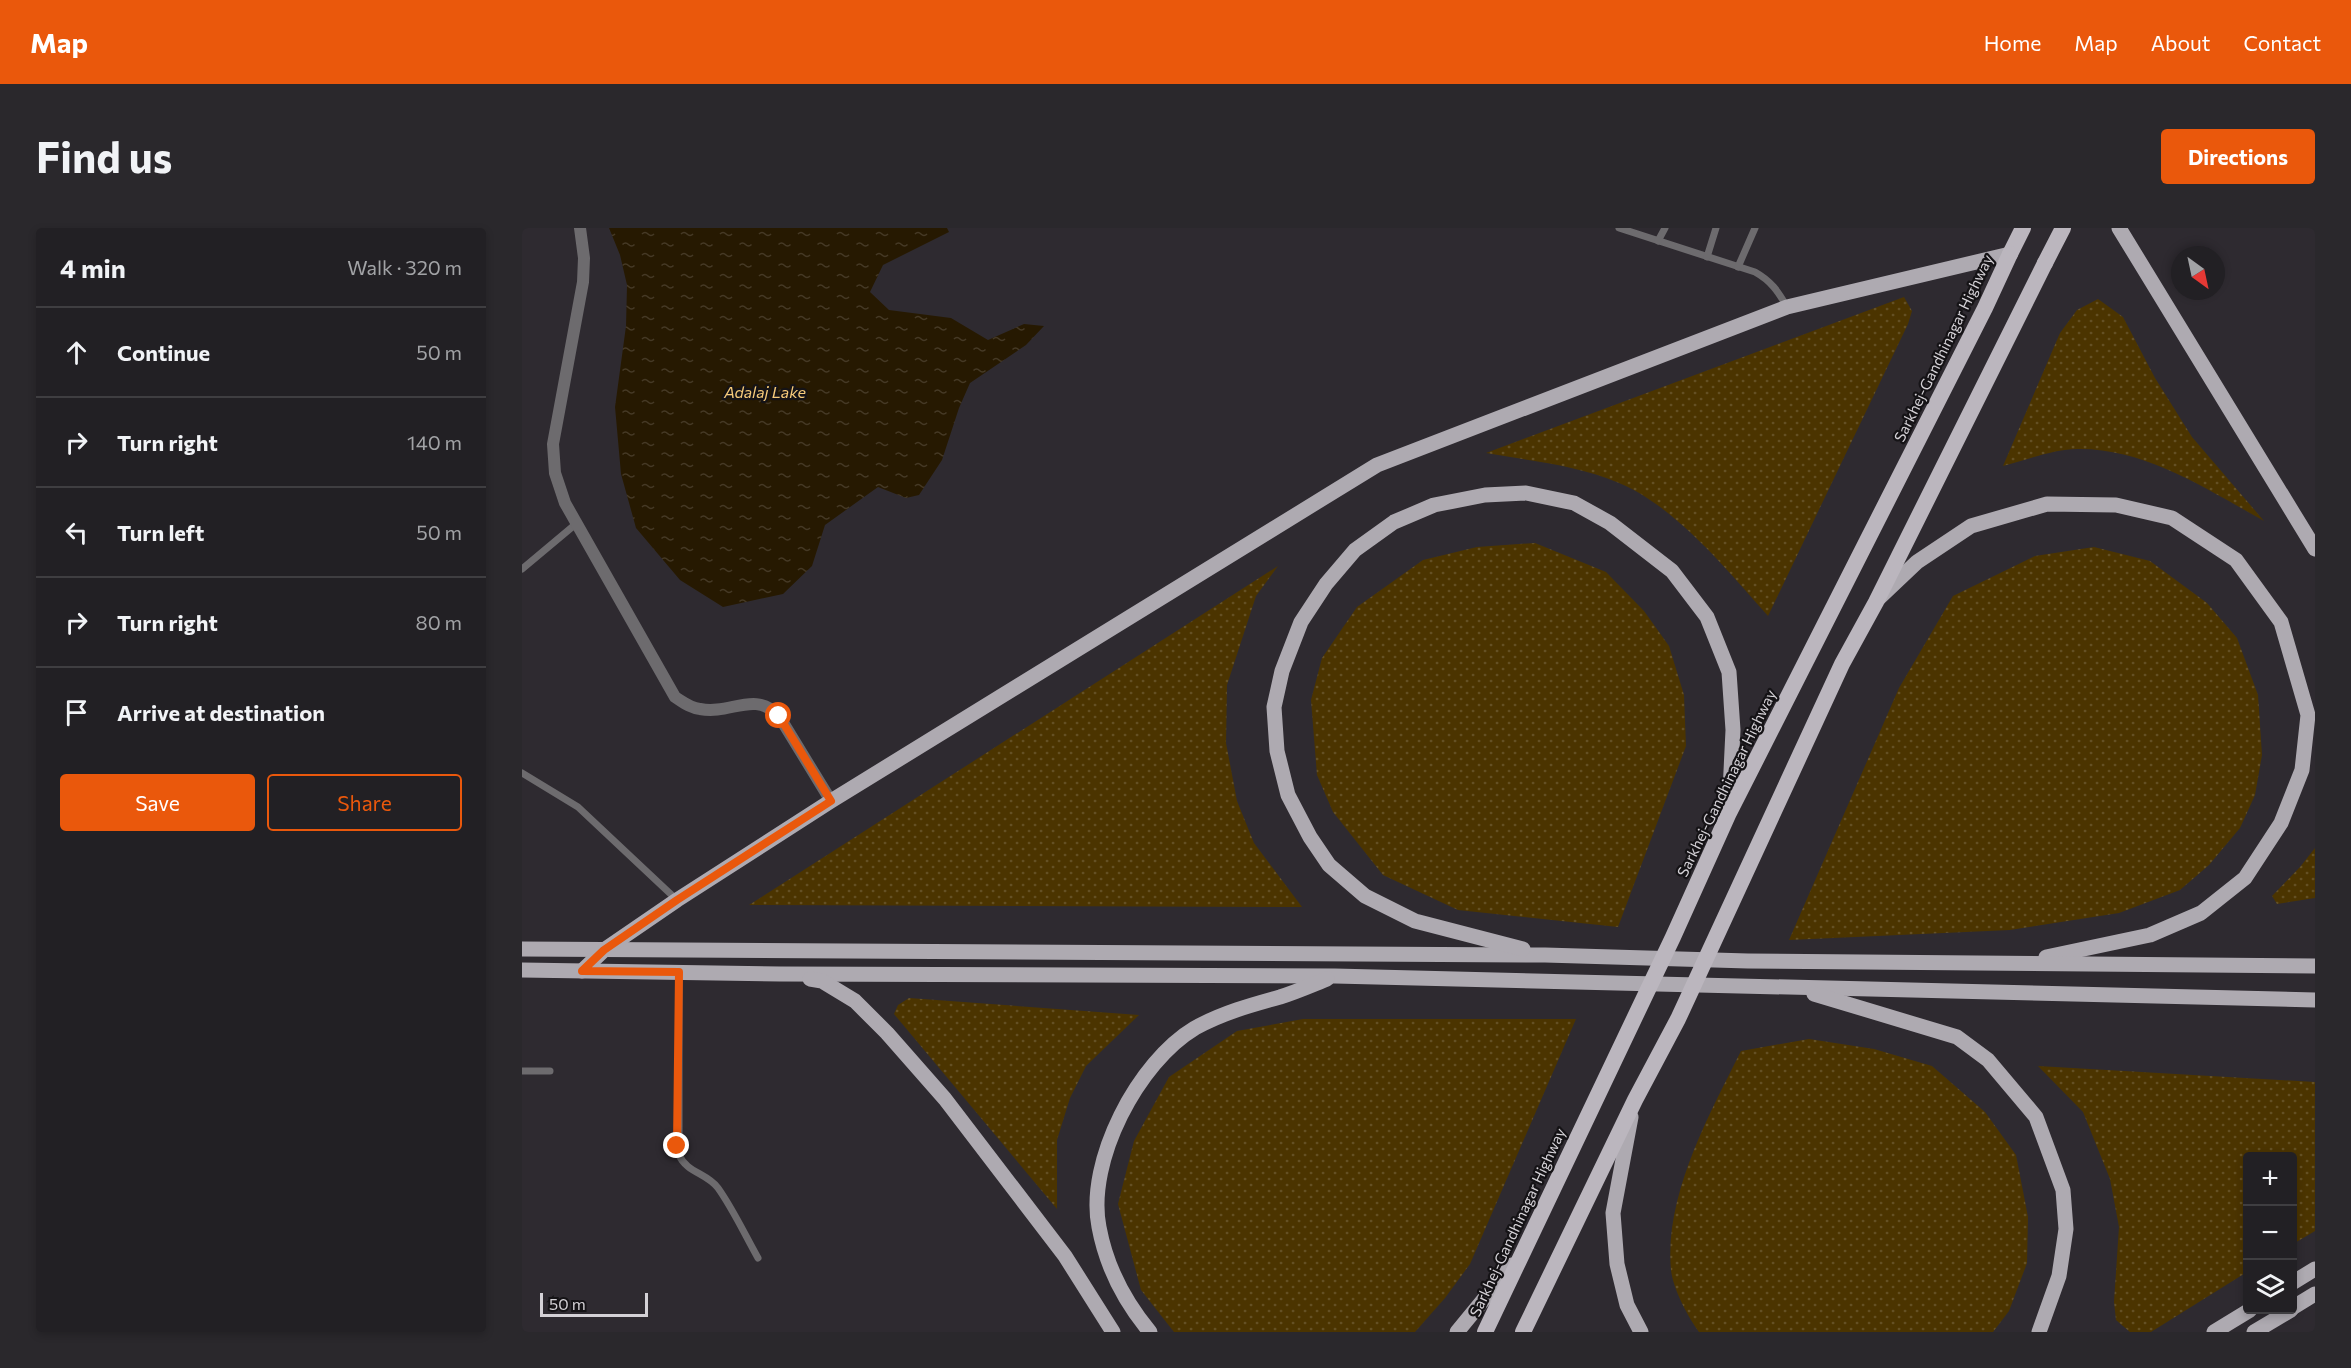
<!DOCTYPE html>
<html lang="en">
<head>
<meta charset="utf-8">
<style>
	:root { --surface:#222024; --page:#2a282c; --text:#f1f3f6; --muted:#a2a3a6; --line:#3f3e41; --accent:#ea580c }
	body { margin:0; font-family:Commissioner,sans-serif; background:var(--page); color:var(--text) }
	.controls { position:absolute; right:18px; bottom:18px; display:grid; overflow:hidden; border-radius:6px; box-shadow:0 3px 9px #0003 }
	.controls button { width:54px; height:54px; display:grid; place-items:center; padding:0; border:0; border-bottom:2px solid var(--line); background:var(--surface); color:var(--text); font:30px sans-serif }
	.compass { position:absolute; left:1649px; top:18px; width:54px; height:54px; border-radius:50%; background:var(--surface); box-shadow:0 3px 9px #0003; rotate:147deg }
	.scale { position:absolute; left:18px; bottom:15px; width:108px; box-sizing:border-box; padding-left:6px; border:3px solid #d4d1d6; border-top:0; font-size:16px; line-height:21px; white-space:nowrap; color:#d4d1d6; -webkit-text-stroke:4px #151316; paint-order:stroke }
	.stop { position:absolute; width:18px; height:18px; margin:-14px; border:4px solid #ea580c; border-radius:50%; background:#fff }
	.stop.end { background:#ea580c; border-color:#fff; box-shadow:0 2px 6px #0008 }
	.list { margin:0; padding:0; list-style:none }
	h2 { display:flex; justify-content:space-between; align-items:center; height:78px; margin:0; padding:0 24px; font-size:26px }
	h2 small { font-size:20px; font-weight:400; color:var(--muted) }
	.list li { display:grid; grid-template-columns:39px 1fr auto; gap:18px; align-items:center; box-sizing:border-box; height:90px; padding:0 24px; border-top:2px solid var(--line) }
	.list b { display:block; font-size:22px; white-space:nowrap }
	.list em { font-size:20px; font-style:normal; color:var(--muted) }
	.actions { display:flex; gap:12px; padding:18px 24px }
	.actions a { flex:1; padding:14px 0; border:2px solid var(--accent); border-radius:6px; text-align:center; font-size:21px; color:var(--accent) }
	.actions .main { background:var(--accent); color:#fff }
	.icon { flex:none; width:33px; height:33px; fill:none; stroke:currentColor; stroke-width:2; stroke-linecap:round; stroke-linejoin:round }
	.map { position:relative; flex:none; width:1793px; height:1104px; overflow:hidden; border-radius:6px }
	header { display:flex; align-items:center; gap:36px; box-sizing:border-box; height:84px; padding:0 30px; background:var(--accent); color:#fff }
	header strong { font-size:28px }
	nav { display:flex; gap:33px; margin-inline-start:auto; font-size:21px }
	.intro { display:flex; align-items:center; justify-content:space-between; box-sizing:border-box; height:144px; padding:0 36px }
	h1 { margin:0; font-size:42px }
	.button { padding:15px 27px; border-radius:6px; background:var(--accent); color:#fff; font-size:21px; font-weight:700 }
	main { display:flex; gap:36px; padding:0 36px }
	aside { flex:1; background:var(--surface); border-radius:6px; box-shadow:0 3px 9px #0003 }
	.map>svg:first-child { display:block }
</style>
</head>
<body>
<header>
<strong>Map</strong>
<nav><a>Home</a><a>Map</a><a>About</a><a>Contact</a></nav>
</header>
<div class="intro"><h1>Find us</h1><a class="button">Directions</a></div>
<main>
<aside>
<h2>4 min<small>Walk · 320 m</small></h2>
<ul class="list">
<li><svg class="icon" aria-label="ahead" viewBox="0 0 24 24"><path d="M12 20V5M6 11l6-6 6 6"/></svg><div><b>Continue</b></div><em>50 m</em></li>
<li><svg class="icon" aria-label="right" viewBox="0 0 24 24"><path d="M7 20v-9h11M14 6l5 5-5 5"/></svg><div><b>Turn right</b></div><em>140 m</em></li>
<li><svg class="icon" aria-label="left" viewBox="0 0 24 24"><path d="M17 20v-9H6M10 6l-5 5 5 5"/></svg><div><b>Turn left</b></div><em>50 m</em></li>
<li><svg class="icon" aria-label="right" viewBox="0 0 24 24"><path d="M7 20v-9h11M14 6l5 5-5 5"/></svg><div><b>Turn right</b></div><em>80 m</em></li>
<li><svg class="icon" aria-label="arrive" viewBox="0 0 24 24"><path d="M6 21V4h12l-3 4 3 4H6"/></svg><div><b>Arrive at destination</b></div></li>
</ul>
<div class="actions"><a class="main">Save</a><a>Share</a></div>
</aside>
<div class="map">
<svg width="1793" height="1104" viewBox="0 0 1793 1104">
	<defs>
		<pattern id="park-dots" width="8" height="8" patternUnits="userSpaceOnUse" patternTransform="scale(1.5)"><rect width="8" height="8" fill="#4b3400"/><path d="M2 2h.1M6 6h.1" fill="none" stroke="#645024" stroke-width="1.8" stroke-linecap="round"/></pattern>
		<pattern id="water-ripples" width="26" height="14" patternUnits="userSpaceOnUse" patternTransform="scale(1.5)"><rect width="26" height="14" fill="#261901"/><path d="M2 4q2-2 4 0t4 0M15 11q2-2 4 0t4 0" fill="none" stroke="#453925"/></pattern>
	</defs>
	<rect width="100%" height="100%" fill="#2e2a30"/>
	<g fill="url(#park-dots)">
		<path d="M1382,69l8,14 -4,13 -140,292c-40,-45 -93,-110 -149,-133 -42,-18 -89,-22 -133,-30z"/>
		<path d="M1576,71l25,18 32,61 37,59 72,84c-56,-31 -117,-72 -184,-72 -23,-1 -54,11 -77,17l57,-133 17,-23z"/>
		<polygon points="1013,315 1084,344 1122,383 1147,418 1162,467 1164,518 1096,699 936,682 861,647 811,584 795,547 789,472 800,430 835,379 901,332 955,319"/>
		<polygon points="1572,319 1628,333 1685,375 1715,410 1736,467 1740,527 1733,567 1718,600 1687,637 1658,662 1597,685 1488,702 1267,712 1377,460 1431,368 1513,328"/>
		<polygon points="756,338 734,368 705,457 704,515 715,573 732,615 780,679 227,677"/>
		<polygon points="1793,620 1793,670 1755,676 1750,668 1778,639"/>
		<polygon points="387,770 617,787 564,838 548,870 535,912 535,981 372,786 376,777"/>
		<polygon points="781,791 1054,791 948,1036 923,1070 893,1104 652,1104 619,1062 596,976 612,913 647,849 715,803"/>
		<path d="M1287,811l65,10 58,17 53,46 31,43 12,62 -1,46 -18,48 -16,21h-294c-11,-15 -26,-43 -28,-62 -7,-74 38,-155 70,-219z"/>
		<polygon points="1516,838 1793,854 1793,1003 1771,1016 1770,928 1726,928 1725,1044 1629,1104 1608,1104 1594,1092 1592,1074 1597,999 1588,951 1561,884"/>
	</g>
	<polygon fill="url(#water-ripples)" points="87,0 425,0 427,4 361,37 348,64 367,82 429,90 466,112 502,96 522,98 504,117 448,155 437,180 420,232 397,267 384,270 356,259 303,297 290,338 261,366 201,379 158,352 114,300 99,246 93,179 104,98 105,57 98,27"/>
	<g fill="none" stroke-linecap="round" stroke-linejoin="round">
		<g stroke="#6d6b6e" stroke-width="7">
			<path d="M1097,0l136,44c16,9 23,19 32,35"/>
			<polyline points="1136,13 1143,0"/>
			<polyline points="1185,29 1194,0"/>
			<polyline points="1216,39 1233,0"/>
			<polyline points="0,341 55,295"/>
			<polyline points="0,545 56,579 155,672"/>
			<path d="M157,745v182c8,18 28,18 39,33 15,21 27,47 40,70"/>
			<polyline points="0,843 28,843"/>
		</g>
		<path stroke="#6d6b6e" stroke-width="12" d="M58,0l4,30 -1,24 -30,162 2,29 10,30 110,194c8,5 15,11 25,12 31,6 54,-19 79,7l52,85"/>
		<g stroke="#aeaab1" stroke-width="15">
			<polyline points="1597,0 1793,321"/>
			<polyline points="1357,370 1395,334 1449,298 1525,276 1594,277 1650,290 1714,332 1759,394 1786,487 1780,542 1759,595 1723,650 1679,685 1628,707 1524,729"/>
			<polyline points="0,721 1023,727 1226,733 1793,738"/>
			<polyline points="1001,721 893,693 843,668 807,637 788,609 766,567 755,523 752,479 760,443 779,394 804,356 833,322 872,294 912,277 963,267 1004,265 1052,275 1088,295 1150,343 1185,389 1207,444 1211,502 1207,584"/>
			<polyline points="0,742 258,746 813,748 1793,772"/>
			<polyline points="60,743 82,722 155,672 309,573 855,237 1265,79 1488,26"/>
			<polyline points="288,751 300,753 333,773 365,805 423,871 543,1028 591,1104"/>
			<polyline points="1292,766 1435,809 1466,832 1514,889 1541,962 1544,1001 1537,1048 1517,1104"/>
			<polyline points="1109,889 1091,985 1095,1036 1105,1077 1119,1104"/>
			<polyline points="1770,1055 1793,1041"/>
			<polyline points="1770,1080 1793,1066"/>
			<path d="M628,1104c-25,-30 -44,-67 -51,-105 -13,-66 39,-165 96,-199 27,-15 56,-23 85,-31 16,-5 32,-12 47,-18"/>
			<polyline points="935,1104 990,1037"/>
			<polyline points="1692,1104 1728,1082"/>
			<polyline points="1732,1104 1769,1082"/>
		</g>
		<g stroke="#bbb6be" stroke-width="16">
			<polyline points="1488,26 1501,0"/>
			<polyline points="1523,35 1541,0"/>
		</g>
		<g stroke="#bbb6be" stroke-width="16">
			<polyline points="963,1104 1151,709 1206,587 1463,80 1488,26"/>
			<polyline points="1001,1104 1113,872 1156,791 1320,436 1354,374 1523,35"/>
		</g>
	</g>
	<g fill="none" stroke-linecap="round" stroke-linejoin="round">
		<polyline stroke="#ea580c" stroke-width="8" points="155,918 157,744 60,743 82,722 155,672 309,573 257,488"/>
	</g>
	<g text-anchor="middle" dominant-baseline="central" stroke-width="4.5" stroke-linejoin="round" paint-order="stroke">
		<g font-size="15" fill="#d4d1d6" stroke="#151316">
			<text transform="translate(1421 120) rotate(-64)">Sarkhej-Gandhinagar Highway</text>
			<text transform="translate(1204 555) rotate(-64)">Sarkhej-Gandhinagar Highway</text>
			<text transform="translate(995 994) rotate(-65)">Sarkhej-Gandhinagar Highway</text>
		</g>
		<g font-size="16" font-style="italic" fill="#f7cb7a" stroke="#151316">
			<text x="243" y="163">Adalaj Lake</text>
		</g>
	</g>
</svg>
<div class="controls">
<button>+</button>
<button>−</button>
<button><svg class="icon" aria-label="layers" viewBox="0 0 24 24"><path d="M12 4l9 5-9 5-9-5zM3 14l9 5 9-5"/></svg></button>
</div>
<svg class="compass" viewBox="-18 -18 36 36"><path d="M0-13l5 13h-10z" fill="#e53935"/><path d="M0 13l5-13h-10z" fill="#a2a3a6"/></svg>
<div class="scale">50 m</div>
<div class="stop" style="left:257px;top:488px"></div>
<div class="stop end" style="left:155px;top:918px"></div>
</div>
</main>
</body>
</html>
